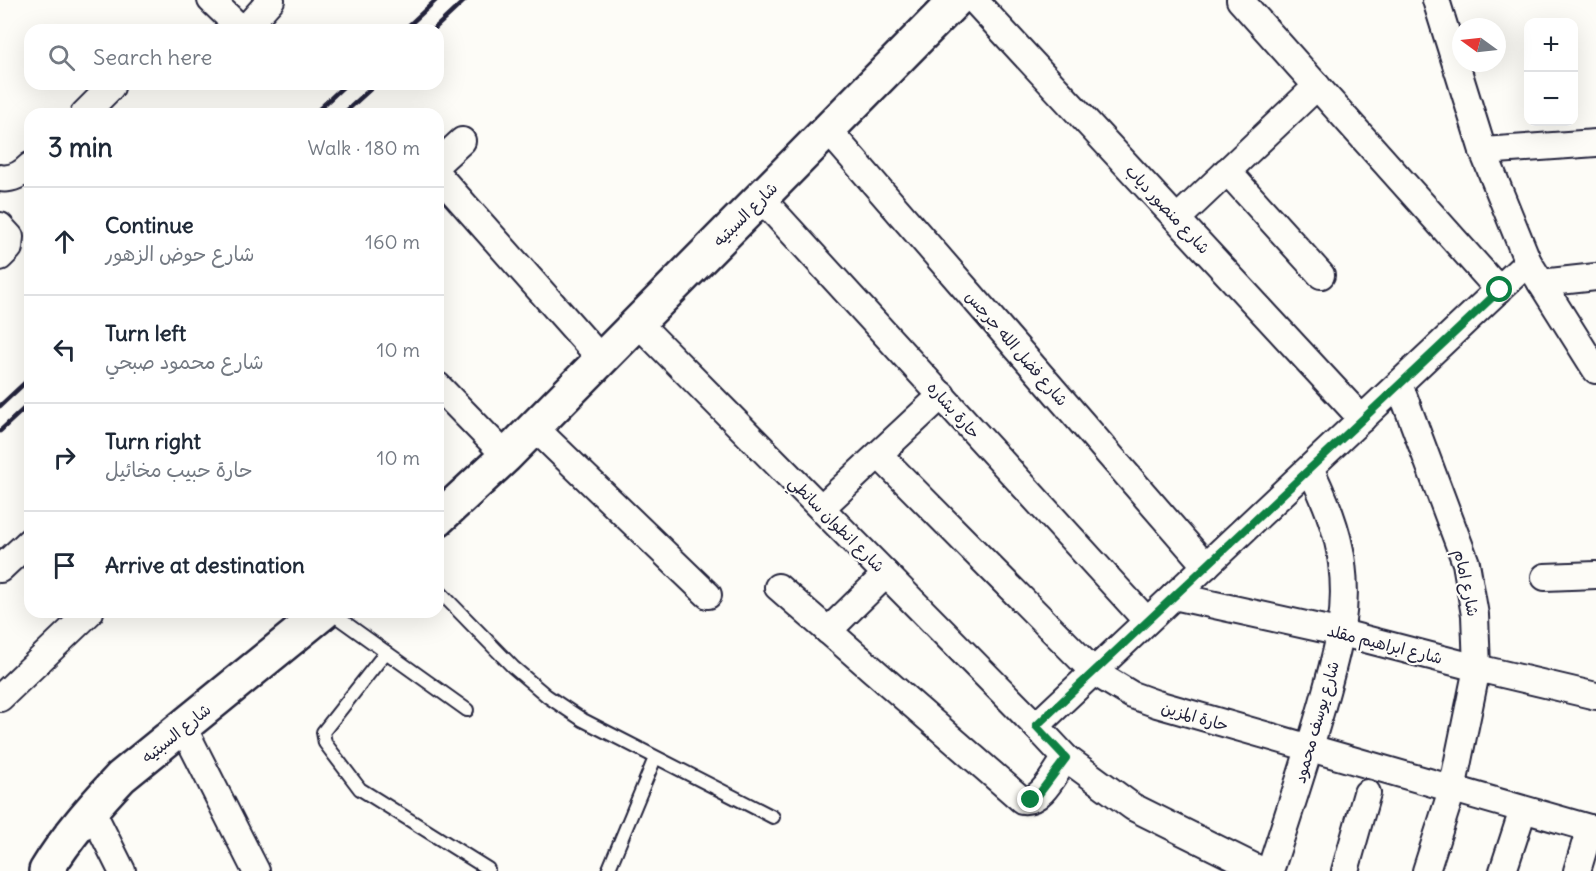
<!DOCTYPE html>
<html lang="en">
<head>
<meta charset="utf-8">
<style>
	:root { --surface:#fff; --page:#f6f6f7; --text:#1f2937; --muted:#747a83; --line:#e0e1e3 }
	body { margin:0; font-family:Delius,"Playpen Sans Arabic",sans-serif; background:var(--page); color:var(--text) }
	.controls { position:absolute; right:18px; top:18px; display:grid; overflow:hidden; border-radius:12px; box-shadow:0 6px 24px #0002 }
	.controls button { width:54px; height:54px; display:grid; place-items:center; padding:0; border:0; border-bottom:2px solid var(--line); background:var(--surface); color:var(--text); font:30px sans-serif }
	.compass { position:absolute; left:1452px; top:18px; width:54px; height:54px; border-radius:50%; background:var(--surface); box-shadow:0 6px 24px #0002; rotate:285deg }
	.stop { position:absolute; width:18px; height:18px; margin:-14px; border:4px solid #0b8043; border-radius:50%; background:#fff }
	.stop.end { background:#0b8043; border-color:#fff; box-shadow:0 2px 6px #0008 }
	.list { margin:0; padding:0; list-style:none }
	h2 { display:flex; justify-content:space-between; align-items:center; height:78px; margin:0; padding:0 24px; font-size:26px }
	h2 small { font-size:20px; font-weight:400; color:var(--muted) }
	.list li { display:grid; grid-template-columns:39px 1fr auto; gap:18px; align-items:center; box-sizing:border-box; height:108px; padding:0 24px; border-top:2px solid var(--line) }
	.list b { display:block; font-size:22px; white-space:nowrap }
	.list p { margin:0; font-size:20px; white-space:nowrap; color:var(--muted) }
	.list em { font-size:20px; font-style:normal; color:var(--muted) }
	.icon { flex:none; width:33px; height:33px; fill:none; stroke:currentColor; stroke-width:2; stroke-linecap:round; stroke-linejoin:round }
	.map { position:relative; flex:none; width:1596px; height:871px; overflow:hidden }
	.search { position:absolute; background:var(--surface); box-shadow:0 6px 24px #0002; left:24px; top:24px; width:420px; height:66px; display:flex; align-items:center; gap:15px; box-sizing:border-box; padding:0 21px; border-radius:18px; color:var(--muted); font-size:22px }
	.panel { position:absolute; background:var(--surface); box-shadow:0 6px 24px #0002; left:24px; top:108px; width:420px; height:510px; border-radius:18px }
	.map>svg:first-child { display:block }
</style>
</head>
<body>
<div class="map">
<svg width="1596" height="871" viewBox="0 0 1596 871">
	<rect width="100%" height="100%" fill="#fdfcf7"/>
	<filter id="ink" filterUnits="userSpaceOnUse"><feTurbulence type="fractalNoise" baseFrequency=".0167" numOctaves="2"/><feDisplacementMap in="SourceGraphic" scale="12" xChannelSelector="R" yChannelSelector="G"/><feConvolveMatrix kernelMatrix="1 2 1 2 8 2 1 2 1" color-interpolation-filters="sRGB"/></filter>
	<g filter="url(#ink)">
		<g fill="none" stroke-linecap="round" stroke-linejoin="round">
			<g stroke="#22223b" stroke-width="16">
				<g id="lane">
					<polyline points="438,590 513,667 547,696 583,720 773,817"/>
					<polyline points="330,612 467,710"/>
					<polyline points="386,652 323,732 325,743 360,789 488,869"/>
					<polyline points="608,871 655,758"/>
				</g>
			</g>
			<g stroke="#22223b" stroke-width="30">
				<g id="street">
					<polyline points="211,0 242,30"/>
					<polyline points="974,0 1362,419"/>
					<polyline points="1240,0 1499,290"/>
					<polyline points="1436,0 1483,151 1528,262 1596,370"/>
					<polyline points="244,30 271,0"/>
					<polyline points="84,114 111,87"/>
					<polyline points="828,130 1206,566"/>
					<polyline points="1483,151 1596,143"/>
					<polyline points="438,163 462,141"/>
					<polyline points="1227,171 1321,275"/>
					<polyline points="438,175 602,360"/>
					<path d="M0,178c11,2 22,-4 30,-12"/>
					<polyline points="761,198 1147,621"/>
					<polyline points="1177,219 1317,86"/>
					<polyline points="0,226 10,237 9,248 0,257"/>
					<polyline points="1541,283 1596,277"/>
					<polyline points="638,323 1036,726 1066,758 1133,807 1262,871"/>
					<polyline points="1399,384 1466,563 1475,615 1477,668 1452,790 1426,871"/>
					<polyline points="438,386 506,456"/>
					<polyline points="535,428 708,595"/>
					<polyline points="879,455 1094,672 1132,695 1157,704 1596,830"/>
					<polyline points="821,508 942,395"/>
					<polyline points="0,569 30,541"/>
					<polyline points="1545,577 1596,575"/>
					<path d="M778,587l244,213c20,3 33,-28 44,-42"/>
					<polyline points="1174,596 1342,633 1477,668 1596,696"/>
					<polyline points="828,631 886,574"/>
					<polyline points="0,698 90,612"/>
					<polyline points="1036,726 1528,262"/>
					<polyline points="183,727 256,871"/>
					<polyline points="91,809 122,871"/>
					<path d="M1270,871c18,-55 36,-110 52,-165 14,-52 27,-89 20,-143 -4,-34 -18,-65 -32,-95"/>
					<polyline points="1345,871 1367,793"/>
					<polyline points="1503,871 1523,810"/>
					<polyline points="1577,871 1590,828"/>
				</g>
			</g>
			<g stroke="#22223b" stroke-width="38">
				<g id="secondary">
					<polyline points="438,519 506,456 956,0"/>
					<path d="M46,871c21,-35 47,-64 75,-94l203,-165"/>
				</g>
			</g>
			<use href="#lane" stroke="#fdfcf7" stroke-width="12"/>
			<use href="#street" stroke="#fdfcf7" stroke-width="26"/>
			<use href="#secondary" stroke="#fdfcf7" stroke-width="33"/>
			<g stroke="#22223b" stroke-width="4.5">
				<polyline points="404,30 436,0"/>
				<polyline points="433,30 465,0"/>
				<polyline points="314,114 346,84"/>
				<polyline points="343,114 376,84"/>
				<polyline points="0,406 30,378"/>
				<polyline points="0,431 30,403"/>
			</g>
		</g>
	</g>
	<g fill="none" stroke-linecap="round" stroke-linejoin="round" filter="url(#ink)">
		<polyline stroke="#0b8043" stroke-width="8" points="1031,800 1039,794 1066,758 1036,726 1500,290"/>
	</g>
	<g text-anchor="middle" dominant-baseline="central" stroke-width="4.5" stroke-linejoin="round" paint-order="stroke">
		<g font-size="16" fill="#22223b" stroke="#fdfcf7">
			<text transform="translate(1168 209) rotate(47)">شارع منصور دياب</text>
			<text transform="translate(745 214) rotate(-45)">شارع السبتيه</text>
			<text transform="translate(1017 348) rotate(49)">شارع فضل الله جرجس</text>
			<text transform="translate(954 410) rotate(48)">حارة بشاره</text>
			<text transform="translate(837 524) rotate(45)">شارع انطوان سانطي</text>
			<text transform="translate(1467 583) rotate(78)">شارع امام</text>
			<text transform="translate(1385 644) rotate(14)">شارع ابراهيم مقلد</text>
			<text transform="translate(1195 716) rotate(16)">حارة المزين</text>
			<text transform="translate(1316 722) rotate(-74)">شارع يوسف محمود</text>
			<text transform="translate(176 733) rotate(-39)">شارع السبتيه</text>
		</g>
	</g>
</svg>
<div class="controls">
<button>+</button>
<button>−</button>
</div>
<svg class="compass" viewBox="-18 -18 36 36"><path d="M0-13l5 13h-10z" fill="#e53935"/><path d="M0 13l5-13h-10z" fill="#747a83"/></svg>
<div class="stop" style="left:1500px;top:290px"></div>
<div class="stop end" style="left:1031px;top:800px"></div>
<div class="search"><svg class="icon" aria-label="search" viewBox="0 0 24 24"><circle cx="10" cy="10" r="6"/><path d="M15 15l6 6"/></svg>Search here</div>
<section class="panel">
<h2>3 min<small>Walk · 180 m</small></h2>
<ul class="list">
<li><svg class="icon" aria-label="ahead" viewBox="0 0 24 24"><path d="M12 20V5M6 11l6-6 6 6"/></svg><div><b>Continue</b><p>شارع حوض الزهور</p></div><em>160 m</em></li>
<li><svg class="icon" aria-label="left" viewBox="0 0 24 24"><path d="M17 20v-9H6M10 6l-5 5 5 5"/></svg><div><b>Turn left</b><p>شارع محمود صبحي</p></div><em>10 m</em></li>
<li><svg class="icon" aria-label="right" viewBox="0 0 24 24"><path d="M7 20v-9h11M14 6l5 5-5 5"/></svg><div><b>Turn right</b><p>حارة حبيب مخائيل</p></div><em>10 m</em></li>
<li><svg class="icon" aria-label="arrive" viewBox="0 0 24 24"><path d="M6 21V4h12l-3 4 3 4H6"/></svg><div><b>Arrive at destination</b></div></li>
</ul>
</section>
</div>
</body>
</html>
